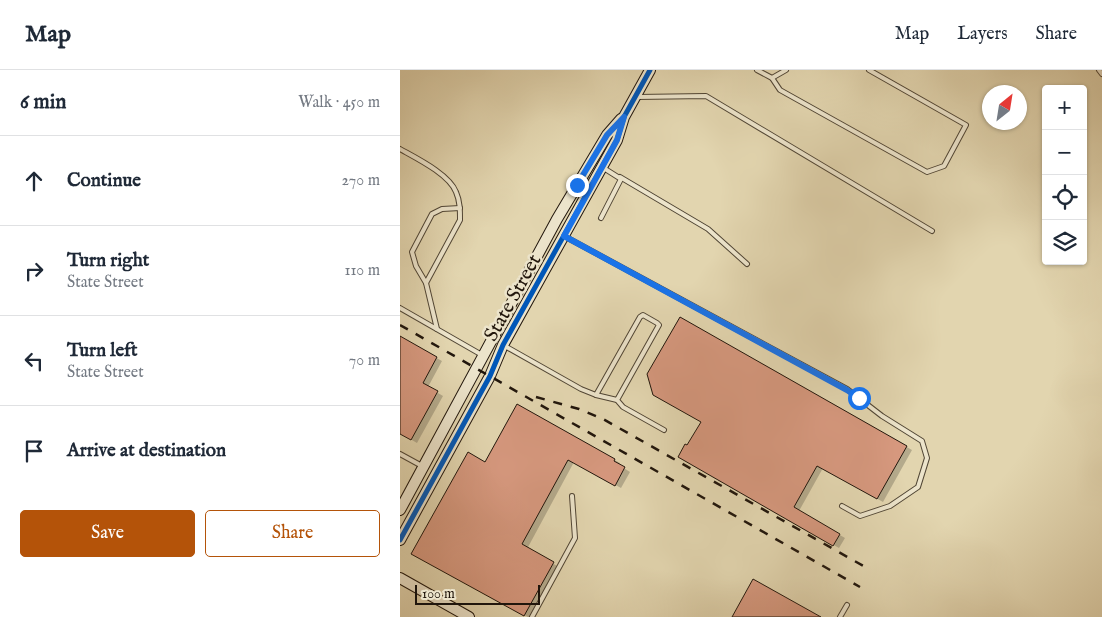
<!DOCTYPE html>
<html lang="en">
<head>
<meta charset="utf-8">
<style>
	:root { --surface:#fff; --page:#f2f2f3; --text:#1f2937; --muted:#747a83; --line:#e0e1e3; --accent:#b45309 }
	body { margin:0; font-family:"IM FELL English",serif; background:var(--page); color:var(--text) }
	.controls { position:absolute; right:15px; top:15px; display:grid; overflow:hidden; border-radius:5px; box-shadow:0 1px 4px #0004 }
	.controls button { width:45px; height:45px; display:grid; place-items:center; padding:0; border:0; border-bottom:1px solid var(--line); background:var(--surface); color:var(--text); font:25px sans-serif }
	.compass { position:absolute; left:582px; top:15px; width:45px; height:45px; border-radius:50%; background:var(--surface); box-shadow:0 1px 4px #0004; rotate:30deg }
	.scale { position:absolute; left:15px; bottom:12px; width:125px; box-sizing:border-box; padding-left:5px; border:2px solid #21160c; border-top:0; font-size:14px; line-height:18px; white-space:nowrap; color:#21160c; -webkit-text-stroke:4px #ece4cb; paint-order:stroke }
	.stop { position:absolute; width:15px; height:15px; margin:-11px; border:4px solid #1a73e8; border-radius:50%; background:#fff }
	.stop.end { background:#1a73e8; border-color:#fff; box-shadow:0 1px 5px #0008 }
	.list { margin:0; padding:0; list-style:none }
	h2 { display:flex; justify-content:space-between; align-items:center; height:65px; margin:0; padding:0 20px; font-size:21px }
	h2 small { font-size:16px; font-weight:400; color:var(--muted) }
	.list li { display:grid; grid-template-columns:32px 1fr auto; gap:15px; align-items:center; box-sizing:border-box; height:90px; padding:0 20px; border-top:1px solid var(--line) }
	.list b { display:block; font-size:19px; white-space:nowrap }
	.list p { margin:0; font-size:16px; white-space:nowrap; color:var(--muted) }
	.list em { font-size:16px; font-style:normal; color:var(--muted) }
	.actions { display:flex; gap:10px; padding:15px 20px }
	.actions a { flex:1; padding:11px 0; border:1px solid var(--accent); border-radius:5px; text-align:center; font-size:18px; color:var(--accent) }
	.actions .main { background:var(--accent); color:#fff }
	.icon { flex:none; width:28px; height:28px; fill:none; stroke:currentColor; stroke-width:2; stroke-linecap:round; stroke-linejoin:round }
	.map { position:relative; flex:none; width:702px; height:547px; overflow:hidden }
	header { display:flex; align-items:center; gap:30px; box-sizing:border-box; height:70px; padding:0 25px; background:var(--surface); border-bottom:1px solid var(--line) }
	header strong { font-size:24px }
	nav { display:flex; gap:28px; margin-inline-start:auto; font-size:18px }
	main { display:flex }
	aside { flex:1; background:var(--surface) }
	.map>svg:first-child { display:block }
</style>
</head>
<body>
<header>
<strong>Map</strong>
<nav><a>Map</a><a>Layers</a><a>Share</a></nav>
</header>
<main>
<aside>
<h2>6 min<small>Walk · 450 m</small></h2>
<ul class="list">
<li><svg class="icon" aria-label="ahead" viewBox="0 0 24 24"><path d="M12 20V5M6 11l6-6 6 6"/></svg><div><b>Continue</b></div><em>270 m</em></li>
<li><svg class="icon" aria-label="right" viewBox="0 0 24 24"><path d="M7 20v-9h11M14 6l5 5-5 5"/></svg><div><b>Turn right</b><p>State Street</p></div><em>110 m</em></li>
<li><svg class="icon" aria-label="left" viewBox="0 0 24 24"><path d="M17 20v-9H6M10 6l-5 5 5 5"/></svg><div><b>Turn left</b><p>State Street</p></div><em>70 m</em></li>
<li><svg class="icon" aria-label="arrive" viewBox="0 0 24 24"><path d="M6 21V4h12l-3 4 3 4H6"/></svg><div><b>Arrive at destination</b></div></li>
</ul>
<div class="actions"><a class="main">Save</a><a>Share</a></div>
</aside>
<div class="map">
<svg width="702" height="547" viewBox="0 0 702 547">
	<rect width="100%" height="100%" fill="#e2d5af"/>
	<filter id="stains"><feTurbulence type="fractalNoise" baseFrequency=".004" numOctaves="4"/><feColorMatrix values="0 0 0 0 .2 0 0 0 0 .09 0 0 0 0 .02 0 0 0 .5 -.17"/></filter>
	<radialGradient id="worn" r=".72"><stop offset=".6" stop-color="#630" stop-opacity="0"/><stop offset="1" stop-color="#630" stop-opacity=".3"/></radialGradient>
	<g fill="#0003">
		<polygon points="280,248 512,380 483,432 423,398 399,441 445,468 439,478 280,387 288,377 302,352"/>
		<polygon points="0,268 42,291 28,317 43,326 17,373 0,363"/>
		<polygon points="117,336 220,393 219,395 230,402 221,418 174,392 127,479 159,497 131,547 128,547 13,484 86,393"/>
	</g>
	<g fill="#d6987e" stroke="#21160c">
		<polygon points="280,247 507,376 477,429 417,396 394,437 440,464 433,476 278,387 285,374 287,375 301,352 253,325 247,304"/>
		<polygon points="0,266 37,287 23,313 38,321 11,370 0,364"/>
		<polygon points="117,334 215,389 214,391 225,397 215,416 168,390 122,474 154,492 124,546 11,484 68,382 85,392"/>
		<polygon points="353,509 421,547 332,547"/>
	</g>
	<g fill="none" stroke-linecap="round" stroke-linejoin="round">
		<g stroke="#514635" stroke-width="6">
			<g id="lane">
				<polyline points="357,0 372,8 380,20 527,102 544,96 566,55 469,0"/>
				<polyline points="699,0 702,4"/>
				<polyline points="372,8 386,0"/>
				<polyline points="237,27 306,26 532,161"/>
				<path d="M0,79c16,9 49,25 56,43 4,9 4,18 4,28l-34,63 11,46"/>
				<polyline points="220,107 308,159 347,194"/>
				<polyline points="201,148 221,109 202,97"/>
				<polyline points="164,166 447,319 482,346 522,371 527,388 518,417 490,436 460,446 442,436"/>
				<polyline points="26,213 16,196 12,182 32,144 42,139 60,138"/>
				<polyline points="0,238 82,285"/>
				<polyline points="103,275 181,319 196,325 240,247 243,245 257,253 259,255 217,330 223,337 264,360"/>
				<polyline points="196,325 217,330"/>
				<polyline points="0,384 22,396"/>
				<polyline points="132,547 175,468 172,426"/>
				<polyline points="440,547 447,535"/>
			</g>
		</g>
		<g stroke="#21160c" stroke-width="12">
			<g id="secondary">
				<polyline points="0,440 157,149 207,65 221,49"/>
				<polyline points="0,470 90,306 103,275 217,70 224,47 250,0"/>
				<polyline points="0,508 69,547"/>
			</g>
		</g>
		<use href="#lane" stroke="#ece4cb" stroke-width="4"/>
		<use href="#secondary" stroke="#ece4cb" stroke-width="10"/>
		<g stroke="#21160c" stroke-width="2.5" stroke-dasharray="9 9" stroke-linecap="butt">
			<polyline points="0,255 460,517"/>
			<polyline points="136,327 179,339 203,349 467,498"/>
		</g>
		<g stroke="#ece4cb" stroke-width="8">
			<polyline id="cycleway" points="0,470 90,306 103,275 217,70 224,47 250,0"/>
		</g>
		<use href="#cycleway" stroke="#0057b8" stroke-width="5"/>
	</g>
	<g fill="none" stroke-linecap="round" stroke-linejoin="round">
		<polyline stroke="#1a73e8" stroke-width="6" points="177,115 207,65 224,47 217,70 164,166 447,320 459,328"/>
	</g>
	<g text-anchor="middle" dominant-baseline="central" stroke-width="5" stroke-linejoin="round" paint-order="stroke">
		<g font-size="20" fill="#21160c" stroke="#ece4cb">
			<text transform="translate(113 228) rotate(-61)">State Street</text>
		</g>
	</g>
	<rect width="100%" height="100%" filter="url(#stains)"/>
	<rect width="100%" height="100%" fill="url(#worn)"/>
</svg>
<div class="controls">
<button>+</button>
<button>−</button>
<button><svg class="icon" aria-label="locate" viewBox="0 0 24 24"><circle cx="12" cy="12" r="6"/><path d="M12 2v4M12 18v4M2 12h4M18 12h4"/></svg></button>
<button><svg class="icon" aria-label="layers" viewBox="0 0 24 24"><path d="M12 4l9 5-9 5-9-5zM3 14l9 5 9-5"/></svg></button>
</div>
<svg class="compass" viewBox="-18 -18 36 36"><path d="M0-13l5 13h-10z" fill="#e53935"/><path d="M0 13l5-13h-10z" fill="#747a83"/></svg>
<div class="scale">100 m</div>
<div class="stop" style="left:459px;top:328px"></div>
<div class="stop end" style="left:177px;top:115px"></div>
</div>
</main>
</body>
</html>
